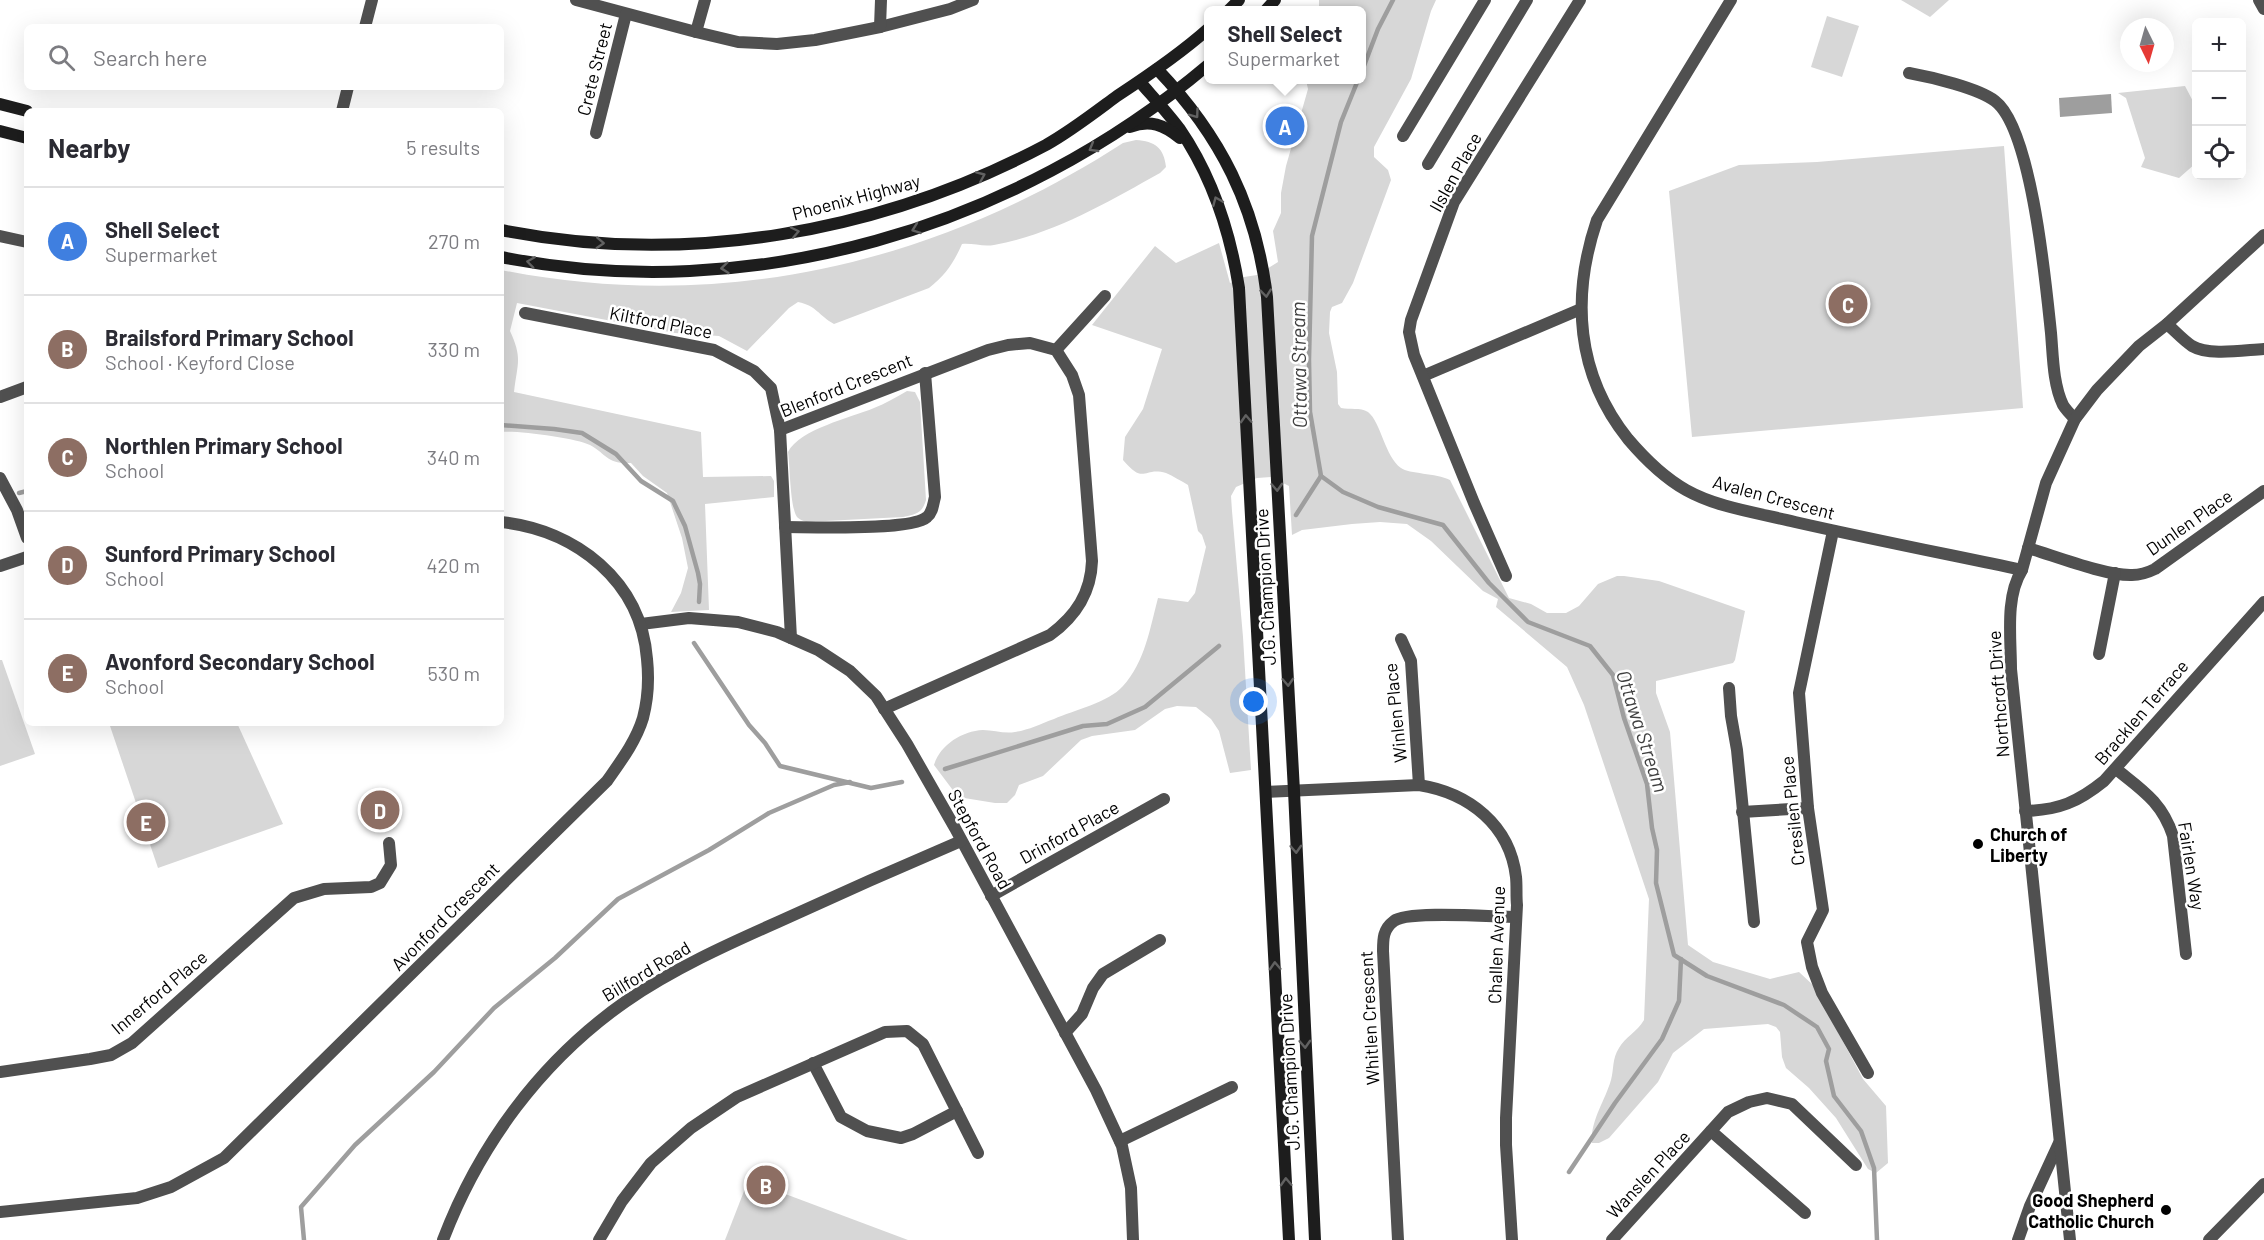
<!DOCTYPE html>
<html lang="en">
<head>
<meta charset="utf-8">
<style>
	:root { --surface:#fff; --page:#f2f2f3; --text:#2b2b33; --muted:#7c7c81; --line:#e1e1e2; --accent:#000 }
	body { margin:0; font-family:Barlow,sans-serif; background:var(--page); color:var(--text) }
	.controls { position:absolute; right:18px; top:18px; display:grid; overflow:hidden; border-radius:9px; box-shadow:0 6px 24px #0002 }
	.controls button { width:54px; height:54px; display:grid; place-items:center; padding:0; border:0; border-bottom:2px solid var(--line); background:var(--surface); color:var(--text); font:30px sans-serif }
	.compass { position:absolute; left:2120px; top:18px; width:54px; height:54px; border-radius:50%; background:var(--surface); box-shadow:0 6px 24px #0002; rotate:175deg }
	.you { position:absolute; left:1254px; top:702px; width:21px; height:21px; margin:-15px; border:4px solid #fff; border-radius:50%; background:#1a73e8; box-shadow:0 0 0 9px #1a73e833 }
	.badge { display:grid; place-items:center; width:39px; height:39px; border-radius:50%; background:var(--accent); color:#fff; font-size:20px; font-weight:700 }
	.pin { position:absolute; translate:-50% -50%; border:3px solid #fff; box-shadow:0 2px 6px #0006 }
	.popup { position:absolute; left:1204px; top:6px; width:162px; height:78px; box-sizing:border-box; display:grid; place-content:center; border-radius:9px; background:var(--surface); filter:drop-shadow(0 2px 4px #0005); font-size:20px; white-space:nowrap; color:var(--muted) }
	.popup b { font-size:22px; color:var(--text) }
	.popup::after { content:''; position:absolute; left:50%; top:100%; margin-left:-12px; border:12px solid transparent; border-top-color:var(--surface) }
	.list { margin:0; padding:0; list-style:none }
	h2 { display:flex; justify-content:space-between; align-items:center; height:78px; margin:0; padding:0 24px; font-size:26px }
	h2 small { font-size:20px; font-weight:400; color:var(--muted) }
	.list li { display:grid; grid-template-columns:39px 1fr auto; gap:18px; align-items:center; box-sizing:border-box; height:108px; padding:0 24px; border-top:2px solid var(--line) }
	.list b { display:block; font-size:22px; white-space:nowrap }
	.list p { margin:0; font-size:20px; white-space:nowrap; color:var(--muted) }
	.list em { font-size:20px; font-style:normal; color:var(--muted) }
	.icon { flex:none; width:33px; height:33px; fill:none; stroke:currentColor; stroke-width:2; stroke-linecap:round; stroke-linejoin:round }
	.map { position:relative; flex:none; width:2264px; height:1240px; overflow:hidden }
	.search { position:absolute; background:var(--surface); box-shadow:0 6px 24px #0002; left:24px; top:24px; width:480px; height:66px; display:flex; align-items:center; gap:15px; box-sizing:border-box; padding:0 21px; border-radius:9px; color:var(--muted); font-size:22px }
	.panel { position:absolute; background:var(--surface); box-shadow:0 6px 24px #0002; left:24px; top:108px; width:480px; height:618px; border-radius:9px }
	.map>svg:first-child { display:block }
</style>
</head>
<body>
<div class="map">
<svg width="2264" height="1240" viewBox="0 0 2264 1240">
	<rect width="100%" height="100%" fill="#fff"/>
	<g fill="#d7d7d7">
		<path d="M1319,0h117l-5,11 -20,68 -37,68v10l14,13 3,10 -38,103 -11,20 -10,4 -2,5 -1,21 8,39 1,32 3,4c9,2 19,-1 27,4 13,10 17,45 33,56 8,6 35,5 49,12l59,118 22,6 16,9h19l13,-7 19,-22 19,-8h7l35,5 86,30 -10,49 -2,3 -77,18v12l14,39 18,213 25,17 57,17 29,-7 14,13 50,94 23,27 2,57 -12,10 -8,-4 -32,-51 -27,-30 -23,-20 -4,-11 -2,-25 -4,-5 -8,-3 -64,5 -31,24 -15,29 -49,56 -10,5h-7c-2,-22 13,-42 19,-63 3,-11 1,-21 8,-32 6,-11 18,-16 25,-28l5,-121 -65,-194 -17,-38 -71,-60 2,-8 -15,-8 -52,-50 -24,-17 -27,-2 -28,2 -50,6 -10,5 -3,-49 -18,-9 -14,1 -21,9 -5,9 1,15 11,126 8,133 -21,3 -11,-42 -8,-12 -15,-12 -19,-1 -12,3 -30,21 -43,6 -11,4 -38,36 -24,9 -4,10 -8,8h-12l-37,-6 -24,-32c6,-20 28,-34 49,-35 11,0 21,4 32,2 14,-2 25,-8 39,-13 20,-9 54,-16 69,-33 22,-24 27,-58 35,-88l30,4 7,-9 11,-46 -4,-12 -4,-4 -10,-46c-7,-4 -15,-9 -22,-12 -23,-7 -21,13 -43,-13l2,-23 18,-28 19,-60 -70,-24 63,-79 21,17 43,-20 11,40 14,-6 13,-2 21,-13 -5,-31 8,-18v-20l5,-27 22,-77 -2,-9h56v-70h-43z"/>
		<polygon points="1901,0 1949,0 1930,17"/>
		<polygon points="1827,16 1859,26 1842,77 1811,67"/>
		<polygon points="2185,86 2196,107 2196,163 2179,178 2141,167 2145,158 2126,98 2118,93"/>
		<path d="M1136,140c19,1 28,8 30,27l-6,6c-52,29 -106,61 -166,72 -11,2 -21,-2 -32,-1 -8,18 -16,31 -33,44l-95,36c-16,-9 -17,-18 -36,-22l-9,6 -42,43 -28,-15 -44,-3 -158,-30 -7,28c13,28 7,33 4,61l187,40 2,45 68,-1 3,5v16l-69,7 4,106 -38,2 10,-19 7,-25 -6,-30 -15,-45 -24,-17 -12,-13c-25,1 -23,-8 -41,-18 -13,-7 -74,-15 -89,-13v-162c220,44 435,-6 622,-127z"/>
		<polygon points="2004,146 2023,408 1692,437 1669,191 1739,165 1817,162"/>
		<path d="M907,391l8,1 5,10 6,98c-4,13 -9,14 -23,17l-97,5c-3,-1 -7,-3 -9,-5 -7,-10 -7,-51 -9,-65 12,-23 62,-34 86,-44 11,-4 22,-11 33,-17z"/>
		<polygon points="0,660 2,660 35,754 0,766"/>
		<polygon points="109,723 237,723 283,824 158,868"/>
		<polygon points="756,1183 908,1240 725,1240 746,1186"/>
	</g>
	<polygon fill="#9e9e9e" points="2111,94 2112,113 2060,117 2059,98"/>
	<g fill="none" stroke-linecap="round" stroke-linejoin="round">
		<g stroke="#9e9e9e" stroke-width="4.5">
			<polyline points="1362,71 1378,29 1393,0"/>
			<polyline points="1358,80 1341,122 1312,236 1309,360 1310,412 1321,476 1343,492 1378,507 1443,525 1489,583 1528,622 1590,646 1613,675 1624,718 1647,784 1652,828 1657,850 1656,883 1674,955 1707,976 1784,1005 1817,1027 1829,1049 1826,1061 1834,1096 1861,1131 1874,1168 1877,1240"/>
			<polyline points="501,425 554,429 582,433 616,454 641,481 673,501 685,526 698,573 700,584 699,602"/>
			<polyline points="19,493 27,491"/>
			<polyline points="1296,515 1321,476"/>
			<polyline points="694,643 749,725 765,743 780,766 871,788 902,782"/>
			<polyline points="945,769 1083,726 1107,724 1145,707 1219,646"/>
			<polyline points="1569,1172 1615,1103 1662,1039 1679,1001 1681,959"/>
			<polyline points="304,1240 301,1207 355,1145 434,1072 494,1008 555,958 618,899 709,850 769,813 834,785 850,782"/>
		</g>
		<g stroke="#505050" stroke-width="12">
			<polyline points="576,0 696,32 738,42 777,44 815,40 880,27 950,9 973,0"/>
			<path d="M1731,0l-134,220c-26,77 -21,154 31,219 17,20 35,38 58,51 32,18 73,23 109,32 75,17 151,32 227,48"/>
			<polyline points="2259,0 2264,9"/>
			<polyline points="365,27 372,0"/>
			<polyline points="880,27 881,0"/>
			<polyline points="696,32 705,0"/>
			<path d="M1909,73c22,4 69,15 86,28 37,28 51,185 56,232 2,23 2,51 12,72 3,5 8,10 12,14"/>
			<polyline points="342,111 348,87"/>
			<polyline points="596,133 626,14"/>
			<polyline points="1403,136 1485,0"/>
			<polyline points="1428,164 1527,0"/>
			<polyline points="0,236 27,242"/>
			<polyline points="525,313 714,350 754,371 771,388 780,430 791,638"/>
			<path d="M2167,324c8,7 16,16 25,22 17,10 52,4 72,3"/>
			<polyline points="1056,350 1105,296"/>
			<polyline points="1423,376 1581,309"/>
			<polyline points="0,397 27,387"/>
			<path d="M780,430l208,-80 20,-5 22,-2 26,7 16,25 7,20 13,166c-1,32 -16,55 -42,74l-166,74"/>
			<polyline points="0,478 17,510 27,538"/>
			<path d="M785,527c25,0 127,4 142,-10 6,-5 6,-13 8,-20l-10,-124"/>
			<polyline points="1833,531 1799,693 1808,808 1823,910 1807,942 1812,967 1822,993 1868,1073"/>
			<path d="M2028,548c27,8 78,28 104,27 9,0 15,-2 23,-6l109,-78"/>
			<polyline points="0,566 27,557"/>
			<polyline points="1506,576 1474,503 1414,355 1409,332 1411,320 1454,202 1580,0"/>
			<polyline points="641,624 689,618 738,622 777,632 818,650 850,671 876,696 907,744 955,828 1096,1090 1122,1146 1131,1188 1133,1240"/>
			<polyline points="1401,639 1411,661 1419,785"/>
			<polyline points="2099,654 2115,573"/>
			<polyline points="1729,688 1731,716 1737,750 1754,922"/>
			<path d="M2116,769c26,21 46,33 57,67l13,118"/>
			<path d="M1266,792l153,-7c50,8 91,40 97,92 1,9 0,19 1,28l-11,213v27l6,95"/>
			<path d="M2025,811c34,-1 53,-9 79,-30l160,-179"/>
			<polyline points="1742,812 1808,808"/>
			<polyline points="991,896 1164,799"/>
			<polyline points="1065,1033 1082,1014 1093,988 1103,974 1160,940"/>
			<polyline points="813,1063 841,1117 867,1131 901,1138 913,1134 957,1111"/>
			<polyline points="0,1072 90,1059 111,1055 132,1043 294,898 324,889 371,887 380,883 391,865 389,843"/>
			<polyline points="1711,1131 1805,1213"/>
			<polyline points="1120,1141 1232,1087"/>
			<path d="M0,1212l137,-14 34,-11 53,-29 383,-377c14,-20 29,-40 36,-63 5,-19 6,-40 4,-59 -6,-78 -71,-129 -146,-137"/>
			<path d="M443,1240c36,-95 98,-179 182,-238 48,-33 101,-57 153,-80 61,-28 122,-55 183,-81"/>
			<polyline points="599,1240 622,1201 651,1163 691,1128 737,1097 885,1032 907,1031 923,1044 978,1153"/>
			<path d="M1398,1240l-15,-289c0,-12 0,-22 11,-30 14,-11 100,-4 122,-4"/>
			<polyline points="1612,1240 1728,1112 1749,1102 1767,1098 1792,1104 1856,1165"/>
			<polyline points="2018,1240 2030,1206 2059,1143"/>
			<path d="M2070,1240l-59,-571c0,-31 -6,-72 11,-99l24,-87 29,-64 22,-29 42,-44 28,-22 97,-89"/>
			<polyline points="2209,1240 2264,1184"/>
		</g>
		<g stroke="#1d1d1d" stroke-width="12">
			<polyline points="1229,10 1239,0"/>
			<polyline points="1266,10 1275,0"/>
			<path d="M1157,69c64,67 99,137 110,228l27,494 21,449"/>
			<path d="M1140,82c13,15 27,30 39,46 33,48 51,103 60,160l50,952"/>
			<polyline points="0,104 27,111"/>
			<path d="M1130,127c20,-8 34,-2 50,11"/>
			<polyline points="0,131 27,138"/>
			<path d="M501,230c185,37 379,3 545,-85 25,-14 48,-32 71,-49 32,-21 63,-42 91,-67"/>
			<path d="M501,257c250,50 514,-29 707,-192"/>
		</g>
	</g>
	<defs><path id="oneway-chevron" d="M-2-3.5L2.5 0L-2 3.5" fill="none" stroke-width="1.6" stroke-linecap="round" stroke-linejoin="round" transform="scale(1.5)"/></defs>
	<g stroke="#616161">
		<use href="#oneway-chevron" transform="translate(1195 114) rotate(54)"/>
		<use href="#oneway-chevron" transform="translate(1093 148) rotate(150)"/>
		<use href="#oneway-chevron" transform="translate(981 176) rotate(-23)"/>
		<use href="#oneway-chevron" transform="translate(1217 201) rotate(-113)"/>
		<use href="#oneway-chevron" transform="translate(916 229) rotate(160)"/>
		<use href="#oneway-chevron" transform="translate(795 232) rotate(-12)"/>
		<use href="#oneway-chevron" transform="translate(600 243) rotate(3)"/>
		<use href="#oneway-chevron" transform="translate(531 262) rotate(-172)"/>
		<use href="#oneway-chevron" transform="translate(725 268) rotate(174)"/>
		<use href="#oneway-chevron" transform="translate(1266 293) rotate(84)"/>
		<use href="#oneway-chevron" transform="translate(1246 419) rotate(-93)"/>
		<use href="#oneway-chevron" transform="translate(1277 487) rotate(87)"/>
		<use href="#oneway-chevron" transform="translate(1288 682) rotate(87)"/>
		<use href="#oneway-chevron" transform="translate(1296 849) rotate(87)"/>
		<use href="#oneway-chevron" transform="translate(1275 966) rotate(-93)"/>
		<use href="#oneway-chevron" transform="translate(1305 1044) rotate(87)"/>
		<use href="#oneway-chevron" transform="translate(1286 1182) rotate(-93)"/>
	</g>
	<g fill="#000" stroke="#fff" stroke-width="2">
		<circle cx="1978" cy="844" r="6"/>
		<circle cx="2166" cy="1210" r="6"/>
	</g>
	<g text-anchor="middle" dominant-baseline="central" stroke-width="5" stroke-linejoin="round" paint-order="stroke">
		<g font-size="18" fill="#000" stroke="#fff">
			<text transform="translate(594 69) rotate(-76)">Crete Street</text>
			<text transform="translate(1455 172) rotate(-61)">Ilslen Place</text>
			<text transform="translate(856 197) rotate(-15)">Phoenix Highway</text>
			<text transform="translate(661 322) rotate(11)">Kiltford Place</text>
			<text transform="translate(846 385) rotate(-22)">Blenford Crescent</text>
			<text transform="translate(1774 497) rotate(15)">Avalen Crescent</text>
			<text transform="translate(2189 522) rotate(-35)">Dunlen Place</text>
			<text transform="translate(1265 587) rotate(-93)">J.G. Champion Drive</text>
			<text transform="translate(1998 694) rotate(-94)">Northcroft Drive</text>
			<text transform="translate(2141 712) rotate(-49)">Bracklen Terrace</text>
			<text transform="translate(1395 713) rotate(-96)">Winlen Place</text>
			<text transform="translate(1792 811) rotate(-96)">Cresilen Place</text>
			<text transform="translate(1069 832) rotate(-29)">Drinford Place</text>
			<text transform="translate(980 839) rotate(61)">Stepford Road</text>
			<text transform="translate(2192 866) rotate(81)">Fairlen Way</text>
			<text transform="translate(445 916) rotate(-45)">Avonford Crescent</text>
			<text transform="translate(1496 945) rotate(-88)">Challen Avenue</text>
			<text transform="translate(646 971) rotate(-31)">Billford Road</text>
			<text transform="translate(159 992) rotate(-40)">Innerford Place</text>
			<text transform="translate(1369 1018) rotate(-93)">Whitlen Crescent</text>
			<text transform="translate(1289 1072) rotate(-93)">J.G. Champion Drive</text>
			<text transform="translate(1648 1174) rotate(-47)">Wanslen Place</text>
		</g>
		<g font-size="18" font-weight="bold" fill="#000" stroke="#fff" text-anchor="start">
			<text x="1990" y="834">Church of<tspan x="1990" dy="21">Liberty</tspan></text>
			<text x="2154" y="1200" text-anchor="end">Good Shepherd<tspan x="2154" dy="21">Catholic Church</tspan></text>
		</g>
		<g font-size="20" font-style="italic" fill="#3f3f3f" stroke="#fff">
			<text transform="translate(1298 365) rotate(-91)">Ottawa Stream</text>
			<text transform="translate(1643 731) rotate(72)">Ottawa Stream</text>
		</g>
	</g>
</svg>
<div class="controls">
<button>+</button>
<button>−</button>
<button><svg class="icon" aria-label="locate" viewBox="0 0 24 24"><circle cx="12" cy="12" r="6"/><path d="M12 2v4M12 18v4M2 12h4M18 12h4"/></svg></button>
</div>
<svg class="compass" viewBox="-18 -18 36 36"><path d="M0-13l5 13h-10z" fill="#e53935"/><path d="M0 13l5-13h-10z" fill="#7c7c81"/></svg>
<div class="you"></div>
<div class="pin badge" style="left:1285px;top:126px;background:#3f7fe0">A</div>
<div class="popup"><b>Shell Select</b>Supermarket</div>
<div class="pin badge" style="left:766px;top:1185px;background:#8d6e63">B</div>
<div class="pin badge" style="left:1848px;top:304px;background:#8d6e63">C</div>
<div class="pin badge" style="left:380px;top:810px;background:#8d6e63">D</div>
<div class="pin badge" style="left:146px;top:822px;background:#8d6e63">E</div>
<div class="search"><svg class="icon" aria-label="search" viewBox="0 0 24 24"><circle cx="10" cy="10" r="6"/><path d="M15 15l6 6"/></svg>Search here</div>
<section class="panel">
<h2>Nearby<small>5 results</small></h2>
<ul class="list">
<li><span class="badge" style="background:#3f7fe0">A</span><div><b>Shell Select</b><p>Supermarket</p></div><em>270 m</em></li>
<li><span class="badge" style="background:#8d6e63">B</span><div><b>Brailsford Primary School</b><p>School · Keyford Close</p></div><em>330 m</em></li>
<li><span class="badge" style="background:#8d6e63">C</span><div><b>Northlen Primary School</b><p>School</p></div><em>340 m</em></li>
<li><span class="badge" style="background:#8d6e63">D</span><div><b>Sunford Primary School</b><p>School</p></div><em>420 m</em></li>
<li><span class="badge" style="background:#8d6e63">E</span><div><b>Avonford Secondary School</b><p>School</p></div><em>530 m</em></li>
</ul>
</section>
</div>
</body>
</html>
